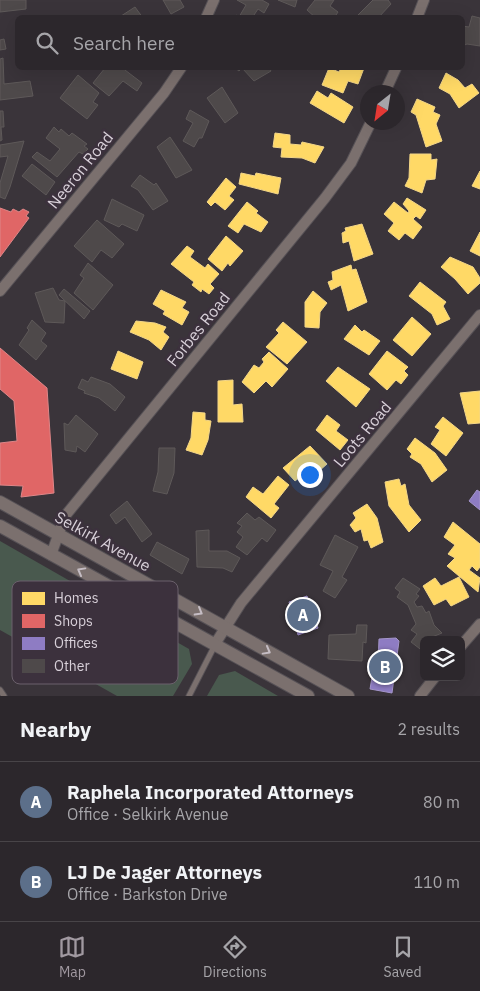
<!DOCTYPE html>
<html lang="en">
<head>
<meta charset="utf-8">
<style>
	:root { --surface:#2c272c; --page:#383338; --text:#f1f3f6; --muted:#a6a5a9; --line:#484448; --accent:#a199a1 }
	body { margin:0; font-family:"IBM Plex Sans",sans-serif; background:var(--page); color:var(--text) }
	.controls { position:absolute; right:15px; bottom:15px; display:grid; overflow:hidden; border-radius:8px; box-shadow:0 5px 20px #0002 }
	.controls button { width:45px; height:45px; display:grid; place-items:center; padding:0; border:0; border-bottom:1px solid var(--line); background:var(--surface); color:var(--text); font:25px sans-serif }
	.compass { position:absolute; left:360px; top:85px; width:45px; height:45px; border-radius:50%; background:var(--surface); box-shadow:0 5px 20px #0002; rotate:210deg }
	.you { position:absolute; left:309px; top:474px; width:18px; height:18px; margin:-12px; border:4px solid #fff; border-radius:50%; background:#1a73e8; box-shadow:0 0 0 8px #1a73e833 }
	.badge { display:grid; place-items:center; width:32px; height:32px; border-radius:50%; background:var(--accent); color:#fff; font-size:16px; font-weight:700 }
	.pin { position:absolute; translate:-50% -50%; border:2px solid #fff; box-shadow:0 1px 5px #0006 }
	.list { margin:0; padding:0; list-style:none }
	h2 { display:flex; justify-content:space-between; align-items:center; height:65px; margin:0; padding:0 20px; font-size:21px }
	h2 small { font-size:16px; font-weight:400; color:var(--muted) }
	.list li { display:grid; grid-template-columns:32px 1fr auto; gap:15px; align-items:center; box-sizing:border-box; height:80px; padding:0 20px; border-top:1px solid var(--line) }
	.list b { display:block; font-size:19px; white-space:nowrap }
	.list p { margin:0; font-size:16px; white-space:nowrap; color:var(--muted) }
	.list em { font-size:16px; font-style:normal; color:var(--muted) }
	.icon { flex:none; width:28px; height:28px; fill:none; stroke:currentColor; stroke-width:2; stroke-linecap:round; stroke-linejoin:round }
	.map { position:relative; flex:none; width:480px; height:696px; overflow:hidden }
	.search { position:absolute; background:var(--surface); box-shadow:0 5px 20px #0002; left:15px; right:15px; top:15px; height:55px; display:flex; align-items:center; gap:12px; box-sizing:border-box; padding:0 18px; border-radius:8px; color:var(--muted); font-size:19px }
	.sheet { height:225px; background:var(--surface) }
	nav { display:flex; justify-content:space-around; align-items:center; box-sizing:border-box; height:70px; border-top:1px solid var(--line); background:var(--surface); font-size:14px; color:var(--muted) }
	nav a { display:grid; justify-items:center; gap:2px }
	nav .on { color:var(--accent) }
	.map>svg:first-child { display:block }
</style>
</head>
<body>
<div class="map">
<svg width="480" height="696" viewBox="0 0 480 696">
	<rect width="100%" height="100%" fill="#3a343a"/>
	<g fill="#49594e">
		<polygon points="0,541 189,649 192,664 173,696 117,696 0,630"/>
		<polygon points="235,671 278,696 207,696 219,675"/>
	</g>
	<g fill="#ffd966" stroke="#f3d688">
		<polygon points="329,68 339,72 341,68 364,68 358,84 348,81 343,93 322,85"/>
		<polygon points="446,73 458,80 465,88 472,84 479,93 459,108 450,94 439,88"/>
		<polygon points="317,91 328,98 331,93 353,107 344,123 310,103"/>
		<polygon points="417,99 435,107 433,112 440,115 436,124 442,141 426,147 416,115 411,112"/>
		<polygon points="275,133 290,135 290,144 301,145 302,142 324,147 315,163 302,158 281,157 282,148 273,147"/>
		<polygon points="410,154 431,154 431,160 437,159 435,179 426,180 422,193 405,186 409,178"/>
		<polygon points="480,171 480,189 472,186"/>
		<polygon points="241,173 255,176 256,173 281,178 278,194 239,184"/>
		<polygon points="226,178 236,187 229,196 234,200 225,210 215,202 211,206 207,202"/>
		<polygon points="407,198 426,210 420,219 416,216 413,219 422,227 413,239 405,233 399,240 388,231 394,223 384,214 394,202 408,213 409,211 403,204"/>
		<polygon points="247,202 258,211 256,213 268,222 261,232 244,224 238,233 228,226"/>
		<polygon points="362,224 373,254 354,261 349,241 343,243 342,233 346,231 345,228"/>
		<polygon points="480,232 480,256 470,251"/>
		<polygon points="226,236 243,251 230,266 228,263 222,271 208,259"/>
		<polygon points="187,246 194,251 190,257 205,268 208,264 219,274 210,284 214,288 209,294 202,289 201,292 192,285 194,282 171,264"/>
		<polygon points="450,257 473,267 480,278 480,283 468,294 455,279 441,267"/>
		<polygon points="351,265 352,270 356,269 367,302 348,311 341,285 331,290 328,282 333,280 332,272"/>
		<polygon points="420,282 446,302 443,306 450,319 437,325 432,314 409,296"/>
		<polygon points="161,290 186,302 182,308 189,312 182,325 163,314 165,311 153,304"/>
		<polygon points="313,291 327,303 320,312 319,328 305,327 305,302"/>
		<polygon points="412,317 431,334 412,356 393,340"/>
		<polygon points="136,321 155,323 166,327 163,332 169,337 161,350 149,340 130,332"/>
		<polygon points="283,322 307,342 287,364 266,347 279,333 276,330"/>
		<polygon points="355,325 362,332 364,330 380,341 369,355 344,339"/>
		<polygon points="118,351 143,362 137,379 111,369"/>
		<polygon points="387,351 408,367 404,371 408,375 401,384 396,380 387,390 369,374"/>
		<polygon points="269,352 288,369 272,387 266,381 254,393 242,382 254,365 259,368 264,362 262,359"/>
		<polygon points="338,367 370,389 356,407 326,381"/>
		<polygon points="233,380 233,405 242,404 243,422 218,422 218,381"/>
		<polygon points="480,391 480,423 468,424 460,393"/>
		<polygon points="193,412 205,413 205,420 211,421 208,440 202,455 186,450 191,438"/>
		<polygon points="327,415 340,425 336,431 348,440 340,450 316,430"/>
		<polygon points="443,417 463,433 446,456 431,444 440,430 435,427"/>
		<polygon points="415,438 435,453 447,470 432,482 421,464 410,457 412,454 407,449"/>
		<polygon points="310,446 327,464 310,479 305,473 295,481 283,468"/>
		<polygon points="278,476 289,485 274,504 279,508 271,518 246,497 253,487 263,494"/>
		<polygon points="399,479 401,486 405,484 409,505 421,520 409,532 389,506 385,482"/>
		<polygon points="367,504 377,518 383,542 371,548 368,540 364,541 361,529 355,532 350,525 356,518 353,513"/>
		<polygon points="453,522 480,544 480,567 477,571 472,566 469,570 480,578 478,592 447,566 455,558 448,554 455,545 444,537"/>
		<polygon points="459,577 469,597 451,606 446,599 434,605 423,586 435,578 441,586"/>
	</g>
	<g fill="#e06666" stroke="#de8688">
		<polygon points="0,208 11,212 13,209 19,212 23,209 29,212 26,216 29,218 0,257"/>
		<polygon points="0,348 47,388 54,493 21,497 23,486 0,485 0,443 17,441 14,401 0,389"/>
	</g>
	<g fill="#8e7cc3" stroke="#a495ca">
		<polygon points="477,490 480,492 480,510 469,501"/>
		<polygon points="307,596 318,628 298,635 289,602"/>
		<polygon points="396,638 399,641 392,693 370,689 374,666 378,665 379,639"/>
	</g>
	<g fill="#4e494a" stroke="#5e5959">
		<polygon points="0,0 26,0 26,9 0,12"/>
		<polygon points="163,0 180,0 184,7 171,14"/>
		<polygon points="237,0 262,0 269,4 264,13 258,9 254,15 258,18 234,18 236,15 239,17 246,5"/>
		<polygon points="278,0 297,0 295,7"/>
		<polygon points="315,0 334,0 330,6 338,12 334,18 316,18 307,10"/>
		<polygon points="373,0 388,0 391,4 378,18 355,18"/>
		<polygon points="135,7 143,18 118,18"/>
		<polygon points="472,16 480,18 480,46 467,44 462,46 462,26 469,27"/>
		<polygon points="4,39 6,49 0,50 0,40"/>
		<polygon points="3,58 4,84 30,81 33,96 0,100 0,59"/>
		<polygon points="105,68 126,68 125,70 142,83 137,91 123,81 109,96 93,83"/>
		<polygon points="235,68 269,68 271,71 254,81 242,68 239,71"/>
		<polygon points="78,75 99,93 93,102 98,105 87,119 60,98"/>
		<polygon points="222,87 238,113 225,123 207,98"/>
		<polygon points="190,110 209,121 202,138 199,138 194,147 183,141 193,123 186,119"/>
		<polygon points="0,111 3,111 4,127 1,127 2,140 0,141"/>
		<polygon points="54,127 59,132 61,129 69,136 72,133 87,144 84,146 88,149 83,154 79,152 57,177 32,157 37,152 50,161 60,149 46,138"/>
		<polygon points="170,137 192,170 176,178 157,147"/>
		<polygon points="24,141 10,187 5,199 0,197 0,183 8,156 0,157 0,145"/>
		<polygon points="32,164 55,182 46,195 22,176"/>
		<polygon points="140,175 154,185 156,183 168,201 153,210 138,190 131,186"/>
		<polygon points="112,199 144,215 137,231 122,224 119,227 104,220"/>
		<polygon points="97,220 124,244 112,258 101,250 92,262 74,246"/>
		<polygon points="88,263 113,285 93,310 74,293 84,278 80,275"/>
		<polygon points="53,288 59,300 65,301 64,323 45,322 35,293"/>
		<polygon points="64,289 90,311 84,319 59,295"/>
		<polygon points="32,320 46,333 41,341 47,346 36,360 19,345 29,330 27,328"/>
		<polygon points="91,377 110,384 125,397 115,411 99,398 84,393 85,391 78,388 82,379 88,382"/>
		<polygon points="76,415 98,434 85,452 77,446 76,452 65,450 64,423 68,425"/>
		<polygon points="159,448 175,448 174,473 167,494 153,491 158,472"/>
		<polygon points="127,501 152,534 142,542 125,517 116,524 110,515"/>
		<polygon points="247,513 255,520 259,517 276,530 267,542 262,538 247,555 236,547 243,537 237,532 242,526 237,523"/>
		<polygon points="209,530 209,551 227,551 240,558 232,572 223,568 197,567 196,531"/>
		<polygon points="335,535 358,547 342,577 347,580 335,598 323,591 333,571 320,565"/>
		<polygon points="157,542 189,559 182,574 150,555"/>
		<polygon points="403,578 420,589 416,594 419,596 414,602 417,607 422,606 426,613 429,611 434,625 442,633 432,637 432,640 424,640 424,652 411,642 417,634 411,630 416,624 408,605 397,597 400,592 395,588"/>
		<polygon points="357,625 367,625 366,643 363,642 362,661 328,659 329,635 356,634"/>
	</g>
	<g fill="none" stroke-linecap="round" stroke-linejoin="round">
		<g stroke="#565156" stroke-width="7">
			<g id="service">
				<polyline points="0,690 4,696"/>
				<polyline points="189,696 215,645"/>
			</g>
		</g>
		<g stroke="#565156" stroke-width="12">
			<g id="minor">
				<polyline points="206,18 214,0"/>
				<polyline points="417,18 424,0"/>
				<polyline points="385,92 396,68"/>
				<polyline points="0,291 164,93 181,68"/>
				<polyline points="51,555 65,516 325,198 351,163 371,122"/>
				<polyline points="215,644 241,603 480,315"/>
				<polyline points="461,646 480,624"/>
				<polyline points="420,696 435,677"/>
			</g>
		</g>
		<g stroke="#565156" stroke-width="14">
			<g id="tertiary">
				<polyline points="0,502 348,696"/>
				<polyline points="0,526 308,696"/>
			</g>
		</g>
		<use href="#service" stroke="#7b706e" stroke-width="5"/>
		<use href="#minor" stroke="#7b706e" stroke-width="10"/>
		<use href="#tertiary" stroke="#7b706e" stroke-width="12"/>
	</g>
	<defs><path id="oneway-chevron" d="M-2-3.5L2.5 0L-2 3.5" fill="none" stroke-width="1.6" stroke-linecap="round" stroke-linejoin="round" transform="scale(1.25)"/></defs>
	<g stroke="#c5bdc4">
		<use href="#oneway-chevron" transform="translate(81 571) rotate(-151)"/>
		<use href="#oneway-chevron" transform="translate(199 612) rotate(30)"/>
		<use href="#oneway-chevron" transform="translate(267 651) rotate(29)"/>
	</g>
	<g text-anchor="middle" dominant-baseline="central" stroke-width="5" stroke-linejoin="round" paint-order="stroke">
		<g font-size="16" fill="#d8d0d9" stroke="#3c313d">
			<text transform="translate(80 170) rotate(-51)">Neeron Road</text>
			<text transform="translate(198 329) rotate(-51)">Forbes Road</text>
			<text transform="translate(362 434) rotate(-50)">Loots Road</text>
			<text transform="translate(103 541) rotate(29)">Selkirk Avenue</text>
		</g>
	</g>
	<rect x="12" y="581" width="166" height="103" rx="8" fill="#3c313d" stroke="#6b616c" stroke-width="1"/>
	<rect x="22" y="592" width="23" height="13" fill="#ffd966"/>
	<rect x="22" y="614" width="23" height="14" fill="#e06666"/>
	<rect x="22" y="637" width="23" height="13" fill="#8e7cc3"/>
	<rect x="22" y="659" width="23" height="14" fill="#4e494a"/>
	<g font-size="14" fill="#d8d0d9">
		<text x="54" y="603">Homes</text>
		<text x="54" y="626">Shops</text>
		<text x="54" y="648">Offices</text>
		<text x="54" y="671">Other</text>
	</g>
</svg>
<div class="controls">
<button><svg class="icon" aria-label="layers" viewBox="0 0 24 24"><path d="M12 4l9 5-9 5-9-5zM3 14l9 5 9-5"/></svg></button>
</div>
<svg class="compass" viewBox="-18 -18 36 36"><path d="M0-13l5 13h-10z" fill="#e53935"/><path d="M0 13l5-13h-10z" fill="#a6a5a9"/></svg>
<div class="you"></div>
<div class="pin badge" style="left:303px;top:615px;background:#5c6f8a">A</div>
<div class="pin badge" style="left:385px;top:667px;background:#5c6f8a">B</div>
<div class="search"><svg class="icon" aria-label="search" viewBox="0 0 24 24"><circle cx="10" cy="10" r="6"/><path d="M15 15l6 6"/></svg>Search here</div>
</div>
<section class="sheet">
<h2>Nearby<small>2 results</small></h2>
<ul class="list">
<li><span class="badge" style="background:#5c6f8a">A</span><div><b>Raphela Incorporated Attorneys</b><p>Office · Selkirk Avenue</p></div><em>80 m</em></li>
<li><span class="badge" style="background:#5c6f8a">B</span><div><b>LJ De Jager Attorneys</b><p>Office · Barkston Drive</p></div><em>110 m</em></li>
</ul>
</section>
<nav>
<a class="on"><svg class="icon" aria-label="map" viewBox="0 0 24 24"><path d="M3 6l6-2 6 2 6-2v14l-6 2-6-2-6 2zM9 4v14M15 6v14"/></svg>Map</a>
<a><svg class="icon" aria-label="directions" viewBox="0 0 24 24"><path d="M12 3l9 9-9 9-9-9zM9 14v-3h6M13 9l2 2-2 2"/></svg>Directions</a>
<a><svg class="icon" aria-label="saved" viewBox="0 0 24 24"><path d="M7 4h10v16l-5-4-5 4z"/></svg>Saved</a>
</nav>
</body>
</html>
